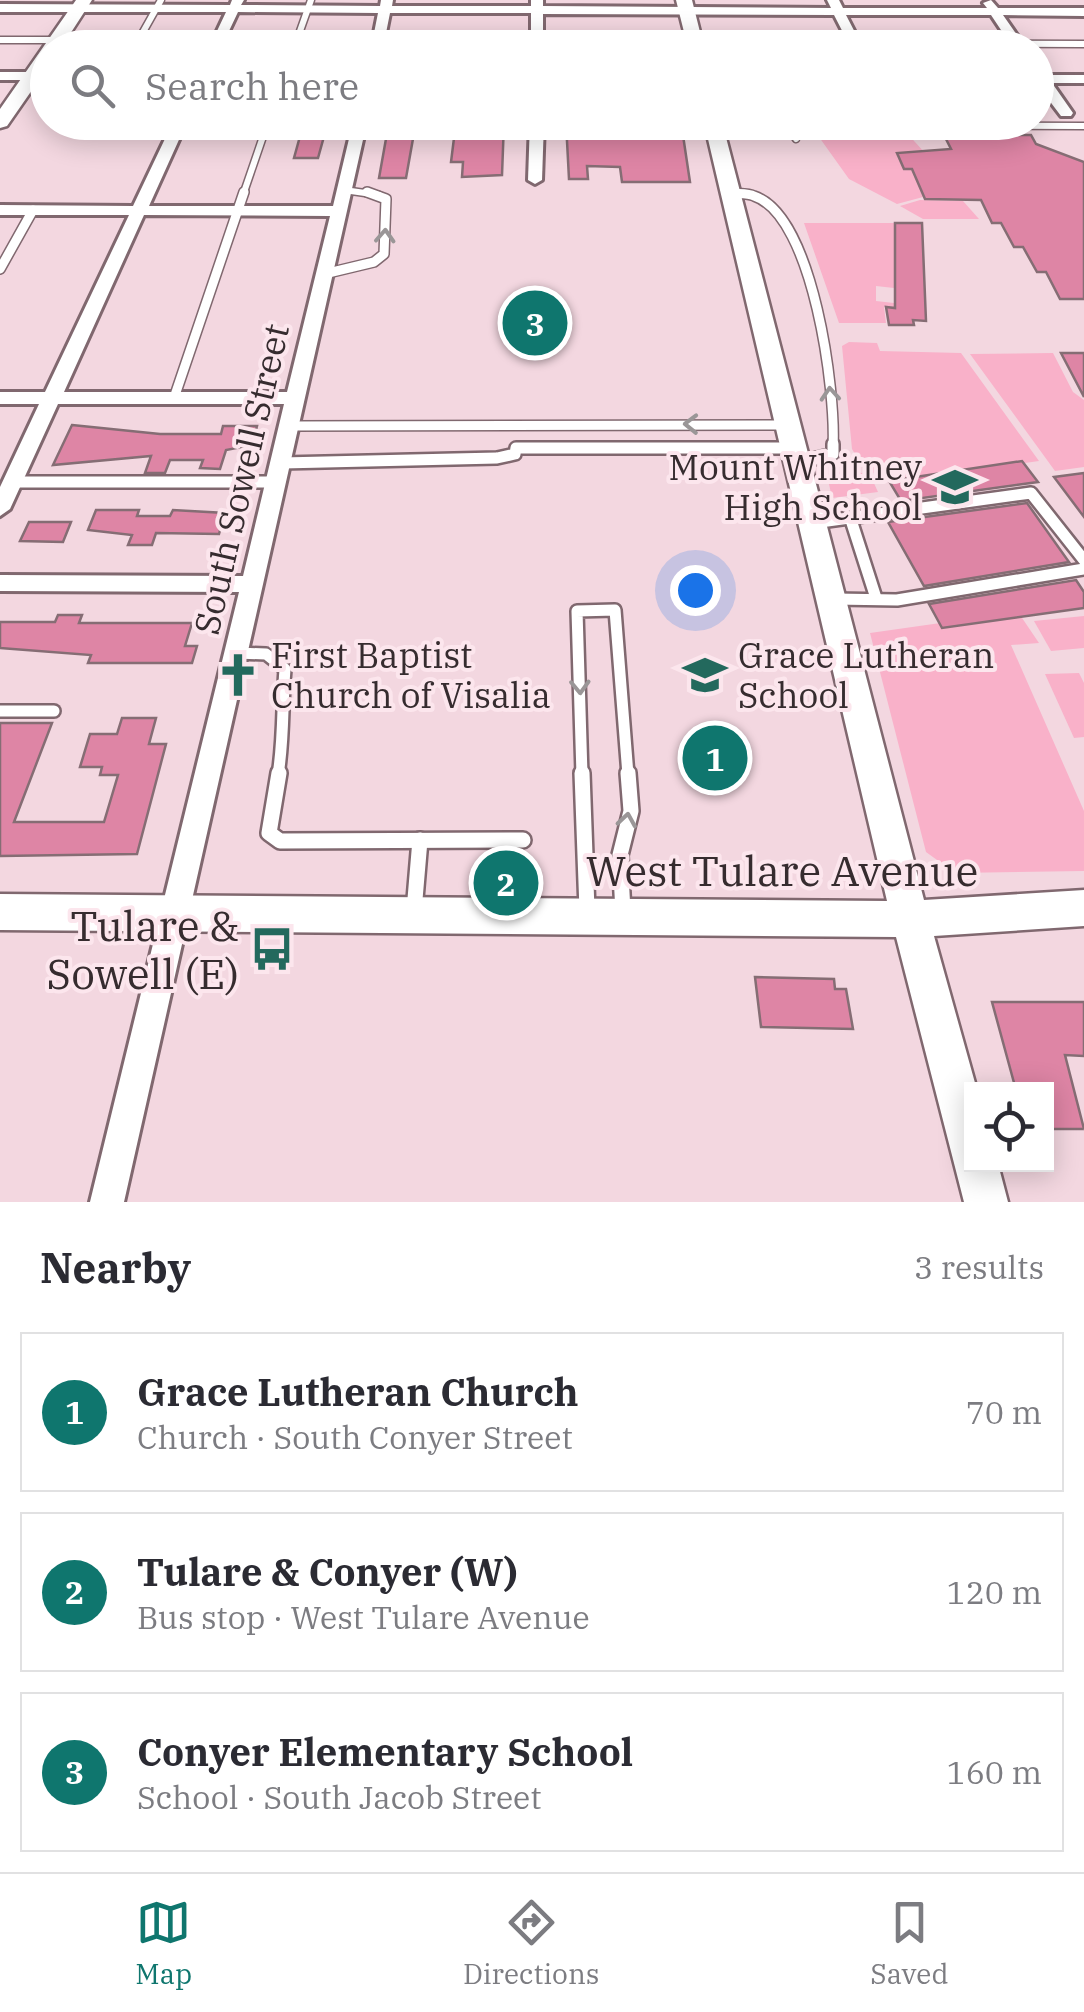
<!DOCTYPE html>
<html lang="en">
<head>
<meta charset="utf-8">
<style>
	:root { --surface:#fff; --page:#f7f7f7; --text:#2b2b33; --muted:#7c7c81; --line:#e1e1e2; --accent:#0f766e }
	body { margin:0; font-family:"IBM Plex Serif",serif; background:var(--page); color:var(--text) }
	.controls { position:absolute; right:30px; bottom:30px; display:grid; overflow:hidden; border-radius:0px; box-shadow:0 5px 25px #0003 }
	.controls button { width:90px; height:90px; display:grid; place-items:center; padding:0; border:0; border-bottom:2px solid var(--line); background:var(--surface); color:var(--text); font:50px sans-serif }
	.you { position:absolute; left:695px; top:590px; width:35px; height:35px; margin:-25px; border:8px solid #fff; border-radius:50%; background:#1a73e8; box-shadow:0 0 0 15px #1a73e833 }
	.badge { display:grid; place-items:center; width:65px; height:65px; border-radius:50%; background:var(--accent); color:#fff; font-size:32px; font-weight:700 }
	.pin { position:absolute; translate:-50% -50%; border:5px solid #fff; box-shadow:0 2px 10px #0006 }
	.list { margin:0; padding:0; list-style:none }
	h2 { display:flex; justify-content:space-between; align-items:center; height:130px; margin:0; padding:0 40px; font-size:42px }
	h2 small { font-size:32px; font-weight:400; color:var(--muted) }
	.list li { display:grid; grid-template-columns:65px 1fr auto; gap:30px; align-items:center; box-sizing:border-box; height:160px; margin:0 20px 20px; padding:0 20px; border:2px solid var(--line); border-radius:0px }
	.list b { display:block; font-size:38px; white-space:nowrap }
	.list p { margin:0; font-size:32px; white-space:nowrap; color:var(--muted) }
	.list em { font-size:32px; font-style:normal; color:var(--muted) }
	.icon { flex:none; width:55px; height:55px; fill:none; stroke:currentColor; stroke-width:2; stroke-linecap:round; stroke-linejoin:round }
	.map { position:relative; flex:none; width:1084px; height:1202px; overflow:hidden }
	.search { position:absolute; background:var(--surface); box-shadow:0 5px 25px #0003; left:30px; right:30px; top:30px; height:110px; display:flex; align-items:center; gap:25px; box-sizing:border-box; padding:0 35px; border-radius:55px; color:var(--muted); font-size:38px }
	.sheet { height:670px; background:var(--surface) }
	nav { display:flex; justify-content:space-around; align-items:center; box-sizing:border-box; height:140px; border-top:2px solid var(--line); background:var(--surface); font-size:28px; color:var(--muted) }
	nav a { display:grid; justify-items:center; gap:5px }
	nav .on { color:var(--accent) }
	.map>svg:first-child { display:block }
</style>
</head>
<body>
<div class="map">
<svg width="1084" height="1202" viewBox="0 0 1084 1202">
	<rect width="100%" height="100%" fill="#f3d7e0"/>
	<g fill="#f9b1c9">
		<polygon points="814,130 905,131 925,153 897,153 898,159 926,160 902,162 903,169 940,169 920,186 923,197 897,204 849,179"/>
		<polygon points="920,200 963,201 979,219 923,219 900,206"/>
		<polygon points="804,223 894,223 894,288 876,286 876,301 894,303 895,307 884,307 886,323 839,323"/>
		<polygon points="849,342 877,343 880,351 961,353 1039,461 889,482 862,466 852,449 842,346"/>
		<polygon points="1053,353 1073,392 1084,400 1084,467 1055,471 970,354"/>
		<polygon points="854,468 873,481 878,492 832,498 827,475"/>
		<polygon points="1018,612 1039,643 1011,645 1084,811 1084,871 955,873 926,852 870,633"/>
		<polygon points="1084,616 1084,648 1051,651 1034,621"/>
		<polygon points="1079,673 1084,683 1084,737 1074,738 1045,674"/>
	</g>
	<g fill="#de85a5" stroke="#856d74" stroke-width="2.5">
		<polygon points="304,122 328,122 318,158 294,158"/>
		<polygon points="389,122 416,122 406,178 379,178"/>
		<polygon points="486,122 504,122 502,175 462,177 463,162 451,162 455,130 485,130"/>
		<polygon points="566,122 681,122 690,182 622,182 620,167 587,166 588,179 569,179"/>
		<polygon points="944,135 1031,135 1036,144 1084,162 1084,299 1060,299 1046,272 1037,272 1023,247 1014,247 1001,223 992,223 981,200 925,199 912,169 904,169 897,153 951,149"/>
		<polygon points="895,223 922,223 926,321 913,320 914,325 889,325 886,307 895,308"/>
		<polygon points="1061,353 1084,353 1084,397"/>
		<polygon points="72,425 160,434 221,434 223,426 257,426 252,445 226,450 220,469 200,468 203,460 170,460 165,473 145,473 151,456 53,465"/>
		<polygon points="1022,461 1038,482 901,501 889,481"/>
		<polygon points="1084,473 1084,517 1054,477"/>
		<polygon points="1027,503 1069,562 924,586 888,522"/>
		<polygon points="96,510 139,510 137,516 170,516 173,510 225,513 219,534 156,533 152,545 128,545 132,535 88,530"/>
		<polygon points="29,522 71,522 63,542 20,541"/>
		<polygon points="1076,580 1084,592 1084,608 942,628 929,604"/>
		<polygon points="58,615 82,615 79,623 192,623 185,646 197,646 192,663 88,663 91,655 0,648 0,622 55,622"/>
		<polygon points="122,718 156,718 149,744 166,744 137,854 0,856 0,723 52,723 14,822 104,822 118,775 100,775 102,767 80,767 90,734 117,734"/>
		<polygon points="755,977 834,979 835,989 846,989 853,1029 761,1027"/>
		<polygon points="992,1002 1084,1002 1084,1056 1065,1055 1084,1129 1046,1129 1046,1090 1016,1090"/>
	</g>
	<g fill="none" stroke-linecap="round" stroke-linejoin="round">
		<g stroke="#80686f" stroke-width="9">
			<g id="lane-far3">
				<polyline points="0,40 57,40"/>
				<polyline points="378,42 1084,44"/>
				<polyline points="134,48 161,0"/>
				<polyline points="294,48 311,0"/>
				<polyline points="714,125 1084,126"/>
				<polyline points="787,125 796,139"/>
				<polyline points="344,190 379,195"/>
				<polyline points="731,193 745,195"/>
				<polyline points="243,195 268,122"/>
			</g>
		</g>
		<g stroke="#80686f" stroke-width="12">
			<g id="lane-far2">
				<path d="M731,193c7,1 17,0 23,3 60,20 82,197 79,251"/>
				<polyline points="0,269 33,210"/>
				<polyline points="324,274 374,262 384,254 386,199 367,192"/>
				<polyline points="174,398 244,192"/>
				<polyline points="290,426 788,425"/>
			</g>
		</g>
		<g stroke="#80686f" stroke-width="16">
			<g id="lane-far1">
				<polyline points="282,463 497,458 515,454 516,448 794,448"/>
				<polyline points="798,463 833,454 833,444"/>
				<polyline points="13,482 277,482"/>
				<polyline points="851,520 876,598"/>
				<polyline points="813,523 1031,493 1084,560"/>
				<polyline points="834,599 897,600 1084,569"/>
				<path d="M237,653l29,1 19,15c-3,37 -1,69 -7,106"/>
				<polyline points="0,711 54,711"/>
				<polyline points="582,775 577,611 615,610 628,775"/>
			</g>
		</g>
		<g stroke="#80686f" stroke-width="20">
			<g id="lane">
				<polyline points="279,773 269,833 280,841 523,840"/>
				<polyline points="582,773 587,910"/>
				<polyline points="414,911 420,840"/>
				<polyline points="623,912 620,855 631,811 628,773"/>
			</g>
		</g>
		<g stroke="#80686f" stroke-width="6">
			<g id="street">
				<polygon points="232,0 244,0 241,5 380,6 381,0 393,0 392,6 531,6 531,0 543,0 543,6 831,8 827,0 839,0 843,8 987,8 983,3 991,0 998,8 1084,8 1084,16 1003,15 1026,48 1013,48 991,15 846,15 863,48 851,48 834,15 543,14 543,48 531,48 531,13 390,13 383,48 371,48 378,13 238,12 221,48 209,48 226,12 0,12 0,4 230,5"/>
				<polygon points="1036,66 1046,75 1084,75 1084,83 1052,83 1073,113 1071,116 1061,116 1036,83"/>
				<rect x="0" y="72" width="48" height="8"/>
				<path d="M173,122h14l-38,84h184l20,-84h14l-243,1080h-34l149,-610 -239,-1v-16l243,1 41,-172h-226l-48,105 -10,7v-29l39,-83h-39v-12h45l84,-177h-129v-10l133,1zM144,215l186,1 -43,176h-223z"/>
				<polygon points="530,122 544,122 542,180 535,184 528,180"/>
			</g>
		</g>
		<g stroke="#80686f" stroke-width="5">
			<g id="secondary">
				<polygon points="76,0 92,0 61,48 48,48 48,67 7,126 0,128 0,109"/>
				<polygon points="676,0 692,0 704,48 688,48"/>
				<polygon points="704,122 722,122 924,900 1084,890 1084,926 934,936 977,1090 972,1090 972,1164 998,1164 1008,1202 964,1202 896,937 0,930 0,894 887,901"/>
			</g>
		</g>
		<use href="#lane-far3" stroke="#fff" stroke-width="6"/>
		<use href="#lane-far2" stroke="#fff" stroke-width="9"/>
		<use href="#lane-far1" stroke="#fff" stroke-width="11"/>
		<use href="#lane" stroke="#fff" stroke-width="15"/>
		<use href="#street" fill="#fff" fill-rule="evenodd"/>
		<use href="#secondary" fill="#fff" fill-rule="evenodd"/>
	</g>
	<defs><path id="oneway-chevron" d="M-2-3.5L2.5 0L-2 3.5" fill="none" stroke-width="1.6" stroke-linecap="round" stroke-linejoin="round" transform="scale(2.5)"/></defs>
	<g stroke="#9a9697">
		<use href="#oneway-chevron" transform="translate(385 236) rotate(-87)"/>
		<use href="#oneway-chevron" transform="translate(830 394) rotate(-94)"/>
		<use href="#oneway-chevron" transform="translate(691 424) rotate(-179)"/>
		<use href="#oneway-chevron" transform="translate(580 687) rotate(88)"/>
		<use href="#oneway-chevron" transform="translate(627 820) rotate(-81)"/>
	</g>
	<defs>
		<g id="school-bare" transform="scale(3.45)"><path d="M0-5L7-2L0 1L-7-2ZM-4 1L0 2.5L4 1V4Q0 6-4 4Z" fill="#23695d" stroke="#fce6ed" stroke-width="2.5" paint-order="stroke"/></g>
		<g id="church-bare" transform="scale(3.45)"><path d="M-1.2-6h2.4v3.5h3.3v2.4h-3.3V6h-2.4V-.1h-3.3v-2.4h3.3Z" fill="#23695d" stroke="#fce6ed" stroke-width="2.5" paint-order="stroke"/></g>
		<g id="bus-bare" transform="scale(3.45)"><path d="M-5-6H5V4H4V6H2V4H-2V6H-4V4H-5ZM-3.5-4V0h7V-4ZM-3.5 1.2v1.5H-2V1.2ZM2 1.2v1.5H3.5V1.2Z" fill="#23695d" stroke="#fce6ed" stroke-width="2.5" paint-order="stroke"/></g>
	</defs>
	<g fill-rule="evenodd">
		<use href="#school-bare" x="955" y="487"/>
		<use href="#church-bare" x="238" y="675"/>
		<use href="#school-bare" x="705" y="675"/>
		<use href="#bus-bare" x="272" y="949"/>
	</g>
	<g text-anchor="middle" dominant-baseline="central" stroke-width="8" stroke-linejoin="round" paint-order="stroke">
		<g font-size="35" fill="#362c2f" stroke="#fce6ed" text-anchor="start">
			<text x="922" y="467" text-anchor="end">Mount Whitney<tspan x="922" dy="40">High School</tspan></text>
			<text x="271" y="655">First Baptist<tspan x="271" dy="40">Church of Visalia</tspan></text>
			<text x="738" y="655">Grace Lutheran<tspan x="738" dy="40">School</tspan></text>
		</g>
		<g font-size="35" fill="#362c2f" stroke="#fce6ed">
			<text transform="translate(241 479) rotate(-77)">South Sowell Street</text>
		</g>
		<g font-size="42" fill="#362c2f" stroke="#fce6ed">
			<text x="782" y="870">West Tulare Avenue</text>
		</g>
		<g font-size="42" fill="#362c2f" stroke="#fce6ed" text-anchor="end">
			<text x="239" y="925">Tulare &amp;<tspan x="239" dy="48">Sowell (E)</tspan></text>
		</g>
	</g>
</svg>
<div class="controls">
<button><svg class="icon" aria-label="locate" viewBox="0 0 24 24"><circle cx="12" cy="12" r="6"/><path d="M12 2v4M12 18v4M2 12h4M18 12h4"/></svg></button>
</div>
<div class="you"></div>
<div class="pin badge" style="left:715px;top:758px">1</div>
<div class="pin badge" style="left:506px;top:883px">2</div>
<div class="pin badge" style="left:535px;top:323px">3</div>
<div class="search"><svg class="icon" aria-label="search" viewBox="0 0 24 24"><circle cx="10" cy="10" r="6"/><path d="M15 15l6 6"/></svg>Search here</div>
</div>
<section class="sheet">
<h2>Nearby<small>3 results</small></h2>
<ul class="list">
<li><span class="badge">1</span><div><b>Grace Lutheran Church</b><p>Church · South Conyer Street</p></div><em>70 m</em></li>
<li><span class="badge">2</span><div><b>Tulare &amp; Conyer (W)</b><p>Bus stop · West Tulare Avenue</p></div><em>120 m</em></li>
<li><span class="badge">3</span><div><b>Conyer Elementary School</b><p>School · South Jacob Street</p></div><em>160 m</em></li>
</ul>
</section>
<nav>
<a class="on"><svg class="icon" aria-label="map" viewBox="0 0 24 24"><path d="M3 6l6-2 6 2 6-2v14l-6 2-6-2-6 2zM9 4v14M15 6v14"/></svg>Map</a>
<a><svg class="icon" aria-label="directions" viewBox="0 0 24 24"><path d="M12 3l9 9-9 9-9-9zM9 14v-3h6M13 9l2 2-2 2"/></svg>Directions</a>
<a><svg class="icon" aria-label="saved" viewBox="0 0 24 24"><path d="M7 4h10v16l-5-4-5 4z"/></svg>Saved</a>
</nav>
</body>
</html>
